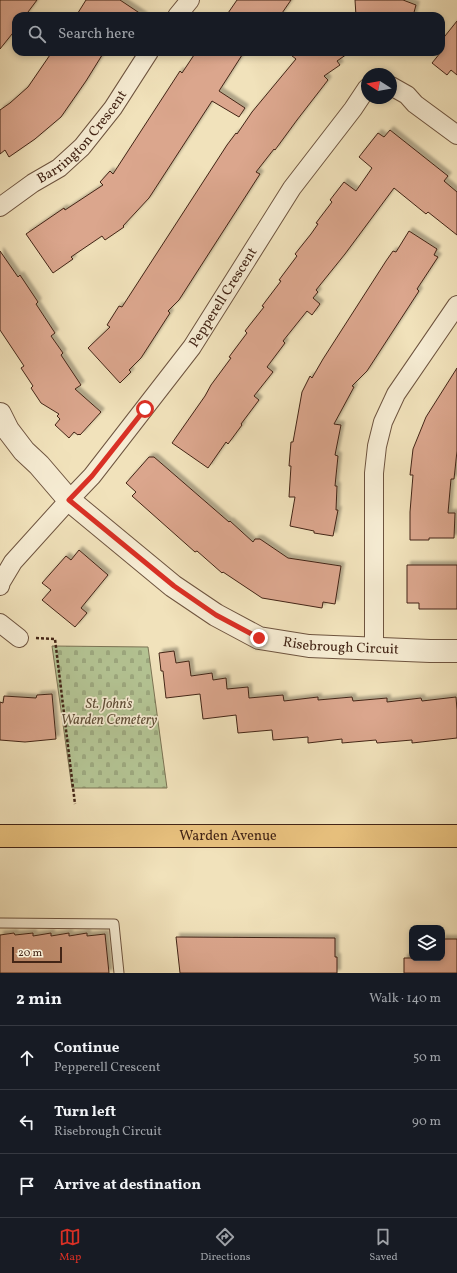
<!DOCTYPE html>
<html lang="en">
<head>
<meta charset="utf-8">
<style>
	:root { --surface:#171b24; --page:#20242c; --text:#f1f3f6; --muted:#9ea1a6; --line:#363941; --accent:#d93025 }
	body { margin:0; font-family:Vollkorn,serif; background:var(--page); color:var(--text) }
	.controls { position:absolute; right:12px; bottom:12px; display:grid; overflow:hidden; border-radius:8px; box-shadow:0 2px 6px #0003 }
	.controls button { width:36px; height:36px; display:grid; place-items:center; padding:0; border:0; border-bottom:1px solid var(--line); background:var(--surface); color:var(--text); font:20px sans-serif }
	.compass { position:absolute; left:361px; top:68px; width:36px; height:36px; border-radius:50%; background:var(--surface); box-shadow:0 2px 6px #0003; rotate:281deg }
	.scale { position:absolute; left:12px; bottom:10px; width:50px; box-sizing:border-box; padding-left:4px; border:2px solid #432516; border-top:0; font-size:11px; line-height:14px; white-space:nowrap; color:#432516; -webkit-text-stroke:3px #f6ecd3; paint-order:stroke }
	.stop { position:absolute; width:12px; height:12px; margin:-9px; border:3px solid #d93025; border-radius:50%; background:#fff }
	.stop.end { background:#d93025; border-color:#fff; box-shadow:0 1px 4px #0008 }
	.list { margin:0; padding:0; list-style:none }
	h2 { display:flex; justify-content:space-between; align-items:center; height:52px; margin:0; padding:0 16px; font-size:17px }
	h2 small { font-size:13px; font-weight:400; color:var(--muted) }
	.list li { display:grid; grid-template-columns:26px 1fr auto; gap:12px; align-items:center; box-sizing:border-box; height:64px; padding:0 16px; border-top:1px solid var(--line) }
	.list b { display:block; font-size:15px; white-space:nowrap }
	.list p { margin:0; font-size:13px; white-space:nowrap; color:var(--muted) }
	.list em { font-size:13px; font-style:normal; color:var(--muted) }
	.icon { flex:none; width:22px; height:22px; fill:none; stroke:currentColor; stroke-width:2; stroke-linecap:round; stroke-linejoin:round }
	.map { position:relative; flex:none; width:457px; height:973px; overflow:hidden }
	.search { position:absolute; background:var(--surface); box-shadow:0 2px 6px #0003; left:12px; right:12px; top:12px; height:44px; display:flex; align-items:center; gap:10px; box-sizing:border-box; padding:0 14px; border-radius:12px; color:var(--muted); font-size:15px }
	.sheet { height:244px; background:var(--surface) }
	nav { display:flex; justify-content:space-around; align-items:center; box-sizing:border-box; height:56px; border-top:1px solid var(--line); background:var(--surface); font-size:11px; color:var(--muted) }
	nav a { display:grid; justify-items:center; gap:2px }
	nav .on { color:var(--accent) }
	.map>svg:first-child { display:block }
</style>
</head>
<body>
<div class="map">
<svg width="457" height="973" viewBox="0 0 457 973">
	<defs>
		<pattern id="cemetery-stones" width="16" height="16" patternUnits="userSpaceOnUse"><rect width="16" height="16" fill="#b4c494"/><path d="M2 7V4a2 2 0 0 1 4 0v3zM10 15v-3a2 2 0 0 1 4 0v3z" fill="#9ca87f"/></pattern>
		<filter id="shadow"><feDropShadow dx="3.5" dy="-3.5" stdDeviation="1" flood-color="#0004"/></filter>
	</defs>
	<rect width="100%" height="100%" fill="#f1e2bb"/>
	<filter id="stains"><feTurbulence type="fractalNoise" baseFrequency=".005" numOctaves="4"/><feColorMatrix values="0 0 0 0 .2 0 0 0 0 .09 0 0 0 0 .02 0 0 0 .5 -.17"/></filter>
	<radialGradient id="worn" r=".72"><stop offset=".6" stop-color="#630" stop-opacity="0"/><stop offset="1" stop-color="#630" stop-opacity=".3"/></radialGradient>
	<polygon fill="url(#cemetery-stones)" stroke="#7c7455" points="52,646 148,647 167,788 72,788"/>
	<g fill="#dba68d" stroke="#432516" filter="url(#shadow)">
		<polygon points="0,0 37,0 25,16 16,16 16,29 0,49"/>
		<polygon points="86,0 120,0 144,16 76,16"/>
		<polygon points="237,0 291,0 280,16 226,16"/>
		<polygon points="355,0 403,0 416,5 413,16 356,16"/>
		<polygon points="457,21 457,75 451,70 447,75 432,63 441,52 441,41"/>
		<polygon points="52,52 104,52 86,81 61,117 35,139 9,157 5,150 0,154 0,110 10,103 28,87"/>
		<polygon points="196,52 244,52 219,91 245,108 239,117 212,101 149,198 123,226 124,227 105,240 102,236 71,257 73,259 53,273 26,234 64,208 65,210 103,185 100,182 110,171 113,174 180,71 182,73"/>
		<polygon points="287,52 350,52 337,61 340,65 324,76 328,80 297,120 275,150 274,149 256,172 260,174 195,275 179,300 168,311 170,313 141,358 129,370 131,372 120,383 88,348 110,327 107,325 119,306 122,307 227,145 236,133 237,134 252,112 296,59"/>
		<polygon points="390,130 448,176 444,181 457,192 457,235 428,212 426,214 394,188 345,254 316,290 318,292 313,298 320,304 312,315 307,311 283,341 285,343 267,367 273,372 254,396 259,400 241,424 242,425 228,444 226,442 208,468 172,443 205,396 211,385 231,358 229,357 247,333 245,331 264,307 262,306 281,281 279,280 297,256 295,254 311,234 318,224 316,223 332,202 330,200 344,182 356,191 372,168 359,157 378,133 384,137"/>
		<polygon points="409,231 437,249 434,255 438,257 417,289 419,291 367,371 352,386 354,387 334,424 341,425 335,455 338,456 335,486 337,486 336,510 338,510 333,536 314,533 314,531 290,526 295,497 289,497 291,466 289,466 291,442 293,442 302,392 310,376 312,378 323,359 386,261 393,251 396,252"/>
		<polygon points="0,251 18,277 20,275 38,302 36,304 55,333 51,336 63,353 61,355 81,385 75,389 101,412 80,435 79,434 78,435 74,432 69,438 55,425 60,419 57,416 59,414 41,403 31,388 33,386 21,368 24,366 0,330"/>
		<polygon points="457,368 457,451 454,479 451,479 448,513 455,513 454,538 429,538 429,540 410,540 410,512 413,475 410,475 413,449 426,417"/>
		<polygon points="149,457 154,457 229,522 230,521 253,542 255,539 260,539 288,558 341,566 335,604 323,602 322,608 262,598 223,572 222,573 197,551 195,552 132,496 136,492 126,483"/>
		<polygon points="79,550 108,575 81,608 87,613 75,627 42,600 51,590 42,583 66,556 71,560"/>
		<polygon points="407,565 457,565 457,609 419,609 419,603 407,603"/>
		<polygon points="174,651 176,663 189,661 191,676 212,673 213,680 226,678 227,689 248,687 249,698 283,695 284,701 318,697 318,700 352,697 353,701 387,698 387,702 421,698 422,701 456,697 457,710 457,738 412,743 412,740 377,743 376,740 342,743 342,739 308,743 308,737 273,740 272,730 238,733 236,715 203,719 200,694 166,698 163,671 161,671 159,653"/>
		<polygon points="52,694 56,739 25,742 0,740 0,702 3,703 4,696 36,698 37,695"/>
		<polygon points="14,933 15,935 33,933 33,936 51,933 51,936 69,933 69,936 87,933 87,936 105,934 109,973 0,973 0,935"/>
		<polygon points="176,937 335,938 335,957 337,957 337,973 180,973"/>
		<polygon points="442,939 457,939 457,973 404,973 404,958 442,958"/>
	</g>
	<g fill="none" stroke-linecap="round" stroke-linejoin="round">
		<g stroke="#6e543f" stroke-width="11">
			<polyline id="service" points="0,923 114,924 119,973"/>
		</g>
		<g stroke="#6e543f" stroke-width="20">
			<g id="minor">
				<polyline points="177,16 190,0"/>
				<polyline points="391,86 407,95 415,104 457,135"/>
				<path id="s1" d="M0,207l33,-24 26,-15 23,-21 31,-39 36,-56"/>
				<path id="s2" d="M0,586l1,-4 12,-20 56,-62 23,-24 100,-129 100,-159 61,-79 14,-21"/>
				<polyline points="0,623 19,638"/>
				<polyline points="374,650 374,473 377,446 383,422 396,394 457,305"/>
			</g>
		</g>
		<g stroke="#6e543f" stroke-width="24">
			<g id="tertiary">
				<path id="s3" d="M0,414l8,16 16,21 15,14 30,35 104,86 43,29 43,23 50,8 121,5h27"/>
			</g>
		</g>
		<g stroke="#432516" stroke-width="24">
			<g id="primary">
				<path id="s4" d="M0,836h457"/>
			</g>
		</g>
		<polyline stroke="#432516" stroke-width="2.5" stroke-dasharray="3 2" stroke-linecap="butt" points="36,638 55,639 75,804"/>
		<use href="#service" stroke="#f6ecd3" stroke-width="9"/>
		<use href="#minor" stroke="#f6ecd3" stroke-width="18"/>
		<use href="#tertiary" stroke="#f6ecd3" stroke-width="22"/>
		<use href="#primary" stroke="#e8c17e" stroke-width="22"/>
	</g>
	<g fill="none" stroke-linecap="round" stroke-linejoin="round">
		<polyline stroke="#d93025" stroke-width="5" points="145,409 92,476 69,500 174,586 216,615 259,638"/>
	</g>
	<g text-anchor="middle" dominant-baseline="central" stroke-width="3.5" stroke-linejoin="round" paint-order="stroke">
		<g font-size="14" fill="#432516" stroke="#f6ecd3">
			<text stroke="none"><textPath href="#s1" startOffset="109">Barrington Crescent</textPath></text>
			<text stroke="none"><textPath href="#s2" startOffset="366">Pepperell Crescent</textPath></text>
			<text stroke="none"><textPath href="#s3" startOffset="429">Risebrough Circuit</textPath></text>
			<text stroke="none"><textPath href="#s4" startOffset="228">Warden Avenue</textPath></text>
		</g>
		<g font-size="14" font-style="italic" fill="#5f4d36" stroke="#f6ecd3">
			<text x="109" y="704">St. John's<tspan x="109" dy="16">Warden Cemetery</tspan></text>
		</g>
	</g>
	<rect width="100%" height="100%" filter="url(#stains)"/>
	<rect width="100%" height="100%" fill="url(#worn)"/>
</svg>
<div class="controls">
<button><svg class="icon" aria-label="layers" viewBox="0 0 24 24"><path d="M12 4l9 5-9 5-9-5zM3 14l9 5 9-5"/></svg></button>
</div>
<svg class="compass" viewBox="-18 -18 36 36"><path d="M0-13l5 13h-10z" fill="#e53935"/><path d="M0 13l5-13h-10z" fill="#9ea1a6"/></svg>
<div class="scale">20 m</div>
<div class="stop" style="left:145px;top:409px"></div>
<div class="stop end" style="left:259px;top:638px"></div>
<div class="search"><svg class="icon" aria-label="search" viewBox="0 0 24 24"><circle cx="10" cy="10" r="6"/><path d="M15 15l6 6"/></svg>Search here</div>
</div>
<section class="sheet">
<h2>2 min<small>Walk · 140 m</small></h2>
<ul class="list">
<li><svg class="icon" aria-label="ahead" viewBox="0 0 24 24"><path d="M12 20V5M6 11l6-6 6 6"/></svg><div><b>Continue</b><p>Pepperell Crescent</p></div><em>50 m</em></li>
<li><svg class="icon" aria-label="left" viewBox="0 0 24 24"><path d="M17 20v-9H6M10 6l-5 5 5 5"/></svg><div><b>Turn left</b><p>Risebrough Circuit</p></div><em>90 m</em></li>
<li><svg class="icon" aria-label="arrive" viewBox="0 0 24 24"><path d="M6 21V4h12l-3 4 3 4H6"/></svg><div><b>Arrive at destination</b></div></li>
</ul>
</section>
<nav>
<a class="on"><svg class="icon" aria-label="map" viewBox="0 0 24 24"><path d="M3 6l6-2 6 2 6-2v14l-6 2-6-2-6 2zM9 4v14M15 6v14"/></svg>Map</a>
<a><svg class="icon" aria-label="directions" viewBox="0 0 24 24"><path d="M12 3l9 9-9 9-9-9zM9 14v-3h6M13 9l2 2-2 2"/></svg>Directions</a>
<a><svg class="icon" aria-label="saved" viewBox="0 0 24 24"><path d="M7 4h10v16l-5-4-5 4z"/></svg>Saved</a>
</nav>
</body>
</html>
